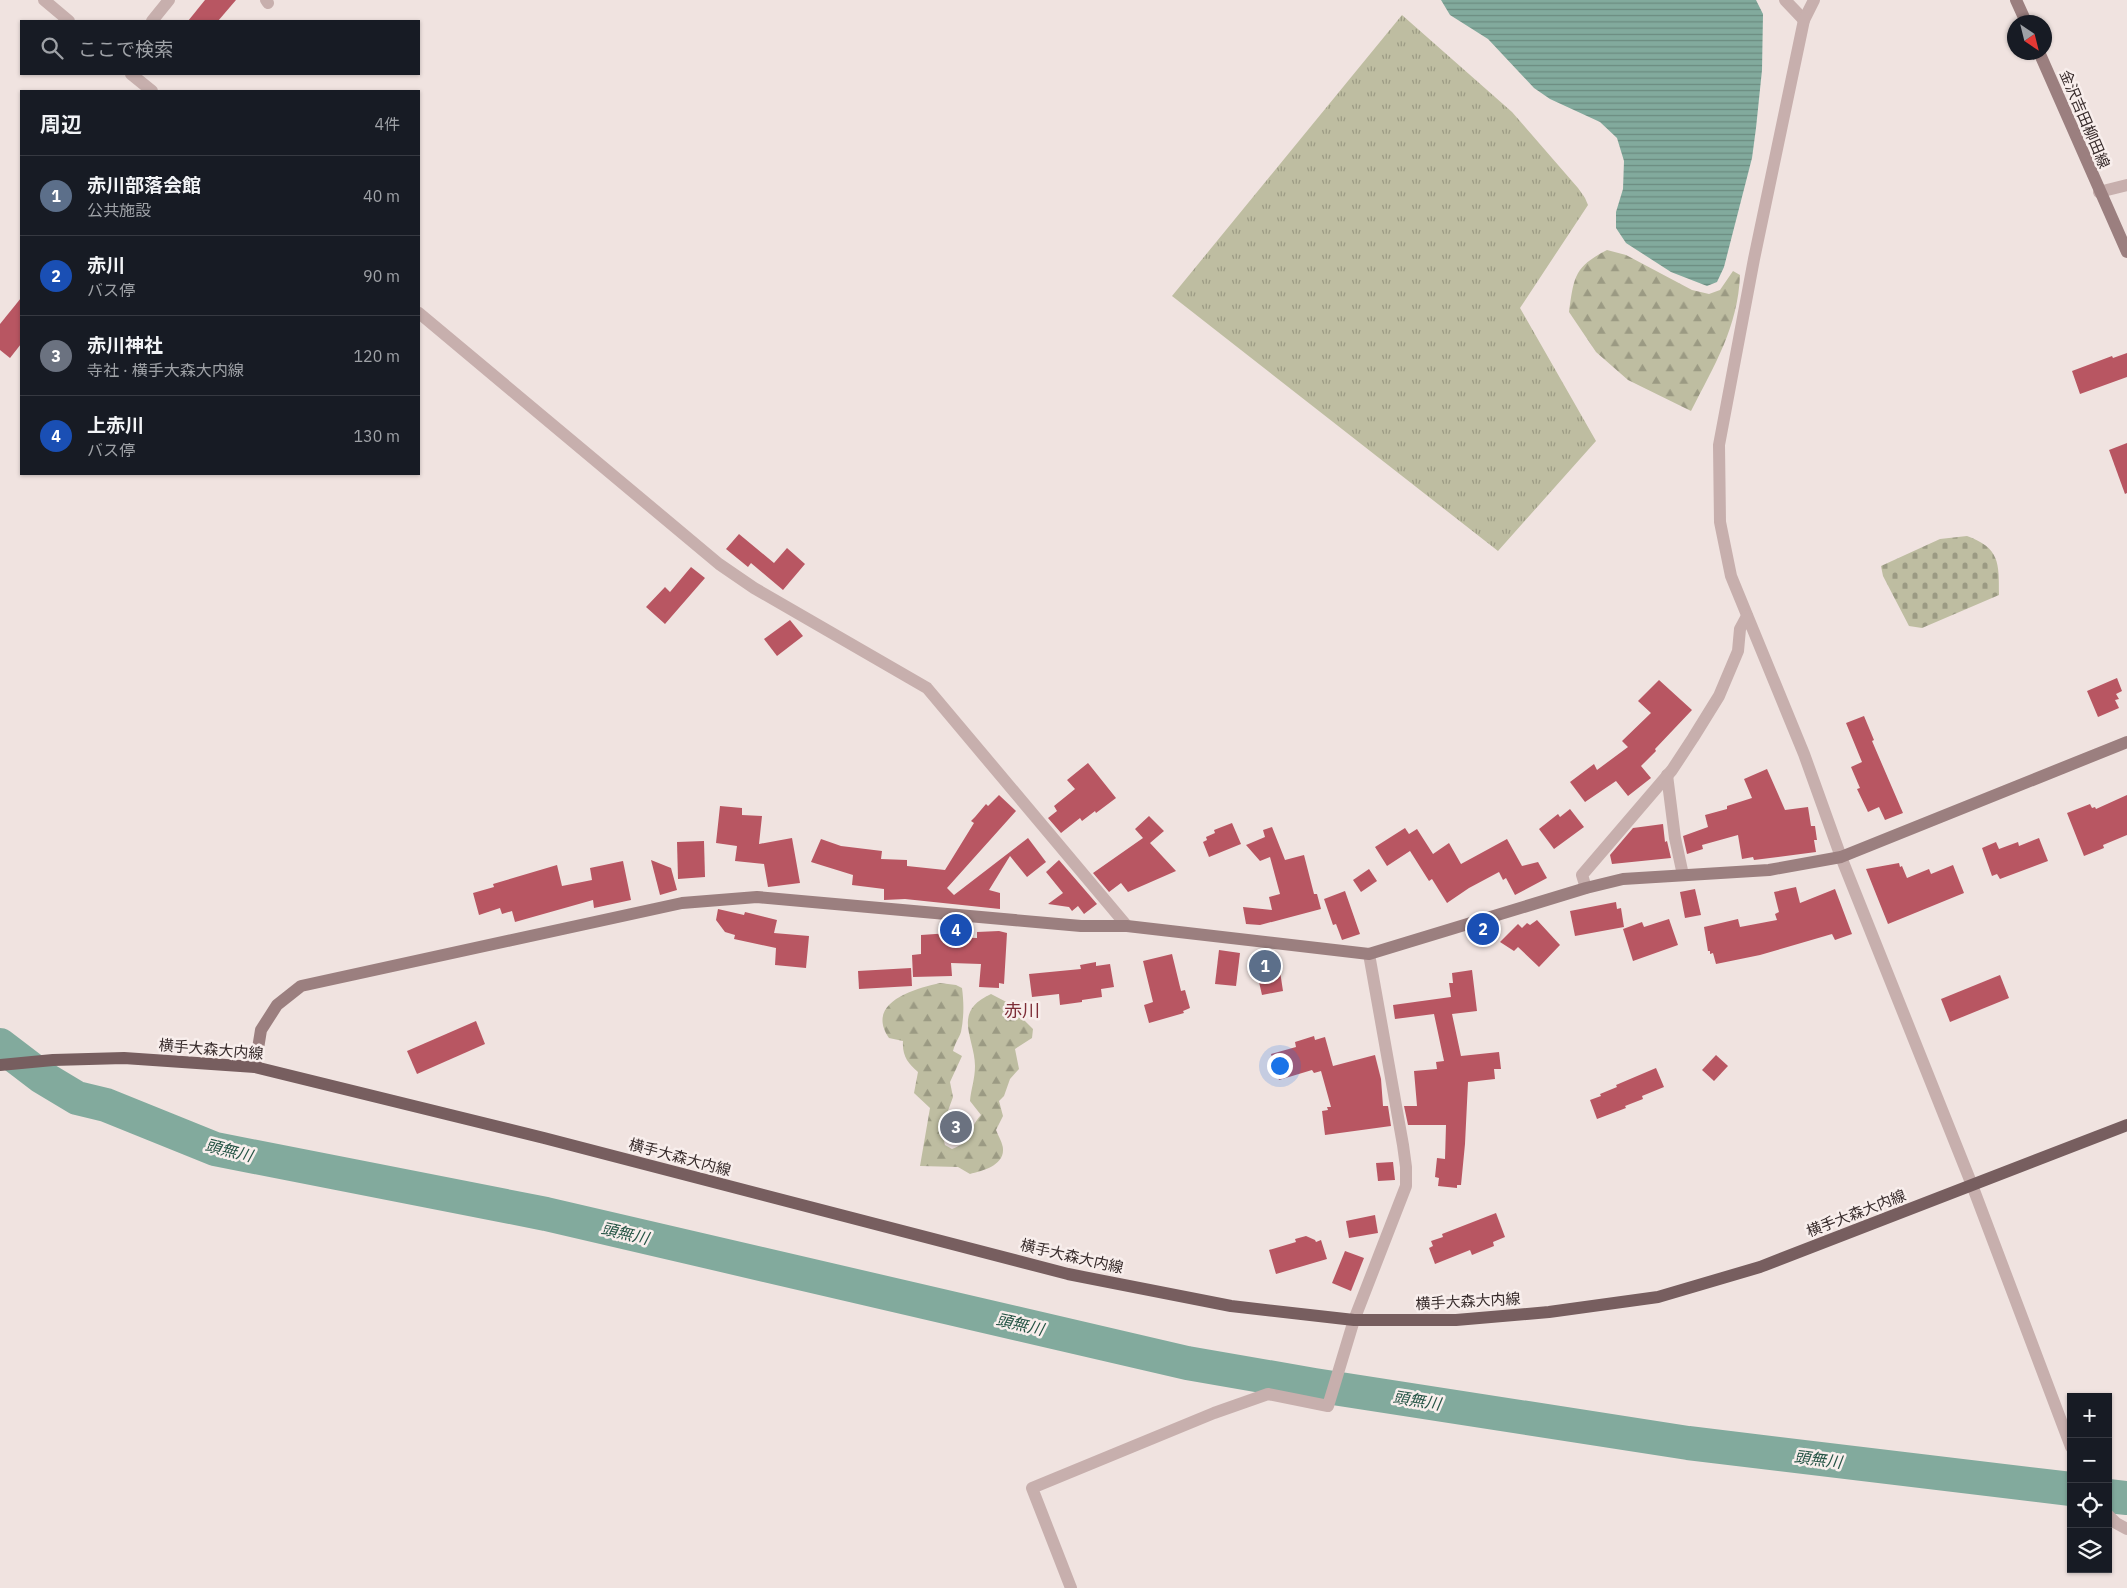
<!DOCTYPE html>
<html lang="ja">
<head>
<meta charset="utf-8">
<style>
	:root { --surface:#171b24; --page:#242831; --text:#f1f3f6; --muted:#9ea1a6; --line:#363941; --accent:#0b8043 }
	body { margin:0; font-family:"IBM Plex Sans","Noto Sans JP",sans-serif; background:var(--page); color:var(--text) }
	.controls { position:absolute; right:15px; bottom:15px; display:grid; overflow:hidden; border-radius:0px; box-shadow:0 1px 4px #0004 }
	.controls button { width:45px; height:45px; display:grid; place-items:center; padding:0; border:0; border-bottom:1px solid var(--line); background:var(--surface); color:var(--text); font:25px sans-serif }
	.compass { position:absolute; left:2007px; top:15px; width:45px; height:45px; border-radius:50%; background:var(--surface); box-shadow:0 1px 4px #0004; rotate:145deg }
	.you { position:absolute; left:1279px; top:1065px; width:18px; height:18px; margin:-12px; border:4px solid #fff; border-radius:50%; background:#1a73e8; box-shadow:0 0 0 8px #1a73e833 }
	.badge { display:grid; place-items:center; width:32px; height:32px; border-radius:50%; background:var(--accent); color:#fff; font-size:16px; font-weight:700 }
	.pin { position:absolute; translate:-50% -50%; border:2px solid #fff; box-shadow:0 1px 5px #0006 }
	.list { margin:0; padding:0; list-style:none }
	h2 { display:flex; justify-content:space-between; align-items:center; height:65px; margin:0; padding:0 20px; font-size:21px }
	h2 small { font-size:16px; font-weight:400; color:var(--muted) }
	.list li { display:grid; grid-template-columns:32px 1fr auto; gap:15px; align-items:center; box-sizing:border-box; height:80px; padding:0 20px; border-top:1px solid var(--line) }
	.list b { display:block; font-size:19px; white-space:nowrap }
	.list p { margin:0; font-size:16px; white-space:nowrap; color:var(--muted) }
	.list em { font-size:16px; font-style:normal; color:var(--muted) }
	.icon { flex:none; width:28px; height:28px; fill:none; stroke:currentColor; stroke-width:2; stroke-linecap:round; stroke-linejoin:round }
	.map { position:relative; flex:none; width:2127px; height:1588px; overflow:hidden }
	.search { position:absolute; background:var(--surface); box-shadow:0 1px 4px #0004; left:20px; top:20px; width:400px; height:55px; display:flex; align-items:center; gap:12px; box-sizing:border-box; padding:0 18px; border-radius:0px; color:var(--muted); font-size:19px }
	.panel { position:absolute; background:var(--surface); box-shadow:0 1px 4px #0004; left:20px; top:90px; width:400px; height:385px; border-radius:0px }
	.map>svg:first-child { display:block }
</style>
</head>
<body>
<div class="map">
<svg width="2127" height="1588" viewBox="0 0 2127 1588">
	<defs>
		<pattern id="grass-tufts" width="24" height="20" patternUnits="userSpaceOnUse" patternTransform="scale(1.25)"><rect width="24" height="20" fill="#bebda1"/><path d="M3 7l-1-3M5 7V3M7 7l1-3M15 17l-1-3M17 17v-4M19 17l1-3" fill="none" stroke="#9b9a83"/></pattern>
		<pattern id="forest-firs" width="22" height="20" patternUnits="userSpaceOnUse" patternTransform="scale(1.25)"><rect width="22" height="20" fill="#bebda1"/><path d="M5 1l3.5 6h-7zM16 11l3.5 6h-7z" fill="#9b9a83"/></pattern>
		<pattern id="cemetery-stones" width="16" height="16" patternUnits="userSpaceOnUse" patternTransform="scale(1.25)"><rect width="16" height="16" fill="#bebda1"/><path d="M2 7V4a2 2 0 0 1 4 0v3zM10 15v-3a2 2 0 0 1 4 0v3z" fill="#9b9a83"/></pattern>
		<pattern id="water-rules" width="6" height="5" patternUnits="userSpaceOnUse" patternTransform="scale(1.25)"><rect width="6" height="5" fill="#82aa9d"/><path d="M0 2.5h6" fill="none" stroke="#6b8b80"/></pattern>
	</defs>
	<rect width="100%" height="100%" fill="#f0e3e0"/>
	<polygon fill="url(#grass-tufts)" points="1402,15 1512,112 1578,188 1585,198 1588,205 1520,308 1596,441 1498,551 1172,296"/>
	<g fill="url(#forest-firs)">
		<path d="M1607,250l19,5 66,35 17,4 11,-4 13,-19 7,4c-2,52 -26,91 -49,136l-63,-31 -32,-28 -27,-40c5,-35 5,-45 38,-62z"/>
		<path d="M940,983l16,2 6,3c2,15 2,29 -1,44 -2,6 -6,11 -8,19l9,5 -12,26 3,15 -8,22 -3,14 3,12 7,4c22,-8 15,-19 29,-34l-11,-14c1,-12 5,-22 5,-35 0,-28 -24,-54 16,-72l25,13 7,12 10,10 -1,9 -17,11 4,20 -9,10 -6,17 -5,5 4,15 -7,14c2,5 7,14 7,19 1,17 -21,22 -33,25l-12,-7 -38,-1 10,-58 -16,-15 4,-21c-10,-9 -16,-16 -15,-31l-14,-3c-24,-35 24,-49 51,-55z"/>
	</g>
	<path fill="url(#cemetery-stones)" d="M1967,536c33,12 32,27 32,59l-77,33 -13,-2 -26,-50 -2,-10 59,-27z"/>
	<polygon fill="url(#water-rules)" points="1441,0 1756,0 1763,14 1762,70 1756,128 1752,158 1724,267 1717,282 1707,286 1671,272 1626,243 1616,228 1616,212 1623,189 1624,161 1617,138 1600,122 1550,99 1534,88 1488,39 1450,15"/>
	<g fill="none" stroke-linecap="round" stroke-linejoin="round">
		<g stroke="#82aa9d" stroke-width="34">
			<polyline points="0,1045 42,1077 77,1098 106,1105 215,1149 546,1214 1187,1363 1314,1385 1688,1443 2071,1489"/>
			<polyline points="2108,1496 2127,1498"/>
		</g>
	</g>
	<g fill="#b85662">
		<polygon points="205,0 236,0 218,21 188,21"/>
		<polygon points="21,298 21,344 10,358 0,350 0,324"/>
		<polygon points="2127,353 2127,377 2080,394 2072,371 2112,356 2113,358"/>
		<polygon points="2127,443 2127,493 2125,494 2109,450"/>
		<polygon points="739,534 774,563 787,548 805,564 783,590 751,563 748,567 726,549"/>
		<polygon points="691,567 705,578 665,624 646,607 665,587 670,592"/>
		<polygon points="790,620 803,636 777,656 764,639"/>
		<polygon points="2117,678 2122,691 2116,694 2119,699 2115,700 2119,708 2098,717 2087,691"/>
		<polygon points="1659,680 1692,710 1655,749 1656,751 1641,766 1651,778 1628,796 1616,781 1585,802 1570,782 1594,764 1597,770 1628,747 1622,741 1651,713 1638,701"/>
		<polygon points="1864,716 1874,740 1872,741 1903,813 1885,820 1879,807 1868,812 1857,789 1860,788 1851,767 1862,762 1846,723"/>
		<polygon points="1088,763 1116,798 1096,813 1095,811 1082,821 1080,818 1061,833 1048,818 1057,811 1054,806 1075,789 1067,780"/>
		<polygon points="1767,769 1785,810 1808,807 1811,826 1815,826 1817,840 1814,840 1816,852 1754,860 1753,857 1742,859 1738,835 1702,845 1703,849 1687,854 1683,836 1708,827 1705,815 1727,809 1727,806 1752,798 1744,779"/>
		<polygon points="999,795 1016,811 947,888 954,895 1028,838 1046,862 1027,877 1010,856 989,890 1000,893 1000,909 905,899 884,900 884,889 852,885 853,875 811,862 821,839 841,846 882,851 881,859 907,860 907,866 945,870 974,823 971,821 975,817 986,804 988,806"/>
		<polygon points="2127,795 2127,835 2103,845 2104,848 2084,856 2067,813 2090,804 2092,808 2095,807 2096,809"/>
		<polygon points="720,806 742,808 742,815 762,816 759,844 792,838 800,883 768,887 764,864 735,861 737,846 716,843"/>
		<polygon points="1570,809 1584,827 1554,849 1539,829 1558,814 1560,817"/>
		<polygon points="1149,816 1164,831 1150,843 1176,871 1128,892 1121,883 1109,892 1093,873 1143,838 1135,829"/>
		<polygon points="1232,823 1241,844 1209,857 1203,842 1207,840 1206,837 1215,833 1214,830"/>
		<polygon points="1663,824 1665,842 1667,841 1671,858 1612,864 1610,855 1633,828"/>
		<polygon points="1272,827 1285,860 1304,855 1314,894 1317,894 1321,909 1260,925 1246,924 1243,907 1272,910 1269,897 1280,894 1270,857 1260,861 1246,845 1265,837 1263,830"/>
		<polygon points="1405,828 1409,834 1417,829 1433,854 1449,843 1461,864 1507,839 1522,866 1538,862 1547,878 1515,895 1506,878 1503,880 1499,872 1469,888 1447,903 1432,879 1429,881 1410,851 1387,866 1375,847"/>
		<polygon points="2039,838 2048,861 2000,879 1997,874 1992,876 1982,848 1996,842 1999,849 2018,842 2019,846"/>
		<polygon points="704,841 705,877 678,879 677,842"/>
		<polygon points="651,860 671,868 677,890 660,895"/>
		<polygon points="1059,860 1097,904 1084,914 1078,906 1072,911 1069,907 1048,904 1063,893 1046,872"/>
		<polygon points="623,861 631,900 594,908 593,900 515,922 512,911 502,914 500,908 479,915 473,893 494,887 493,884 557,865 562,886 592,880 590,868"/>
		<polygon points="1899,863 1900,867 1902,866 1907,878 1929,869 1931,874 1953,865 1964,893 1888,924 1866,869"/>
		<polygon points="1369,869 1377,881 1361,892 1353,880"/>
		<polygon points="1796,887 1800,903 1835,889 1852,934 1835,940 1832,934 1760,955 1716,964 1713,953 1710,954 1710,951 1708,951 1704,927 1738,919 1740,927 1777,920 1775,914 1779,912 1774,892"/>
		<polygon points="1695,889 1701,915 1685,918 1680,892"/>
		<polygon points="1345,891 1360,934 1342,940 1336,924 1333,925 1324,899"/>
		<polygon points="1616,902 1617,909 1621,908 1624,927 1575,936 1570,911"/>
		<polygon points="718,909 744,915 745,912 777,920 774,933 809,936 806,968 775,965 776,948 734,939 735,935 725,932 716,920"/>
		<polygon points="1669,919 1678,945 1633,961 1623,929 1642,922 1644,927"/>
		<polygon points="1537,920 1560,945 1539,967 1518,947 1514,951 1500,942 1518,924 1522,928 1527,923 1530,925"/>
		<polygon points="999,931 1007,933 1004,984 999,983 999,988 979,987 981,964 951,963 952,976 913,977 912,955 921,954 921,935 950,933 950,937 977,938 977,932"/>
		<polygon points="1219,950 1240,953 1236,986 1215,984"/>
		<polygon points="1172,954 1181,991 1185,990 1190,1008 1183,1011 1184,1013 1149,1023 1144,1005 1153,1002 1143,961"/>
		<polygon points="1253,956 1275,956 1275,958 1278,958 1283,991 1262,995"/>
		<polygon points="1096,962 1096,966 1110,964 1114,987 1101,989 1102,997 1082,1000 1082,1002 1060,1005 1059,994 1032,997 1029,974 1081,969 1080,965"/>
		<polygon points="911,968 912,986 859,989 858,971"/>
		<polygon points="1472,970 1477,1011 1452,1014 1461,1056 1499,1052 1501,1069 1494,1069 1495,1079 1468,1082 1465,1144 1461,1185 1457,1185 1457,1188 1438,1186 1439,1178 1435,1177 1437,1158 1445,1159 1446,1125 1408,1125 1404,1106 1417,1106 1414,1071 1437,1069 1436,1062 1444,1061 1434,1014 1395,1019 1393,1005 1451,997 1449,983 1453,983 1452,973"/>
		<polygon points="2000,975 2009,998 1950,1022 1941,999"/>
		<polygon points="476,1021 485,1044 417,1074 407,1051"/>
		<polygon points="1314,1036 1315,1040 1325,1037 1333,1066 1375,1055 1381,1079 1383,1106 1388,1106 1391,1126 1325,1135 1322,1111 1328,1110 1327,1107 1331,1107 1321,1071 1314,1073 1312,1070 1279,1080 1271,1054 1296,1047 1295,1042"/>
		<polygon points="1716,1055 1728,1066 1714,1081 1702,1070"/>
		<polygon points="1656,1068 1664,1087 1642,1096 1643,1099 1625,1106 1626,1108 1597,1119 1590,1100 1601,1096 1600,1094 1617,1087 1616,1085"/>
		<polygon points="1393,1162 1395,1180 1378,1181 1376,1163"/>
		<polygon points="1496,1213 1505,1237 1493,1242 1494,1246 1472,1255 1470,1250 1435,1264 1429,1248 1433,1246 1431,1241 1443,1237 1442,1234"/>
		<polygon points="1375,1215 1378,1233 1349,1238 1346,1221"/>
		<polygon points="1306,1236 1315,1240 1316,1242 1321,1240 1327,1259 1276,1274 1269,1250 1296,1242 1295,1239"/>
		<polygon points="1345,1251 1364,1258 1351,1291 1332,1283"/>
	</g>
	<g fill="none" stroke-linecap="round" stroke-linejoin="round">
		<g stroke="#c7afad" stroke-width="12">
			<polyline points="44,0 69,21"/>
			<polyline points="266,0 268,3"/>
			<polyline points="1785,0 1804,20"/>
			<polyline points="1814,0 1804,20 1754,259 1719,445 1720,522 1731,576 1804,754 1841,857 1972,1185 2071,1447"/>
			<polyline points="152,21 169,0"/>
			<polyline points="131,74 152,91"/>
			<polyline points="2099,192 2127,185"/>
			<polyline points="419,313 719,564 754,588 927,688 1127,926"/>
			<polyline points="1667,775 1675,838 1683,875"/>
			<polyline points="1586,888 1582,875 1672,770 1693,738 1719,696 1738,651 1740,629 1747,616"/>
			<polyline points="2108,1515 2116,1523 2127,1529"/>
			<polyline points="1071,1588 1032,1488 1214,1413 1268,1394 1328,1406 1354,1320 1406,1186 1406,1167 1403,1145 1369,954"/>
		</g>
		<g stroke="#9b7f7f" stroke-width="12">
			<polyline points="2016,0 2026,22"/>
			<polyline points="2039,52 2127,252"/>
			<polyline points="255,1067 261,1030 277,1005 301,986 682,903 757,897 1081,926 1127,926 1369,954 1586,888 1623,879 1769,870 1841,857 2127,742"/>
		</g>
		<polyline stroke="#775e5f" stroke-width="12" points="0,1065 53,1060 124,1058 255,1067 544,1138 1068,1274 1231,1306 1354,1320 1456,1320 1549,1312 1658,1297 1760,1267 2127,1125"/>
	</g>
	<g text-anchor="middle" dominant-baseline="central" stroke-width="5" stroke-linejoin="round" paint-order="stroke">
		<g font-size="15" fill="#372b2b" stroke="#f8eeec">
			<text transform="translate(2085 119) rotate(67)">金沢吉田柳田線</text>
			<text transform="translate(211 1049) rotate(5)">横手大森大内線</text>
			<text transform="translate(680 1157) rotate(15)">横手大森大内線</text>
			<text transform="translate(1856 1213) rotate(-21)">横手大森大内線</text>
			<text transform="translate(1072 1256) rotate(13)">横手大森大内線</text>
			<text transform="translate(1468 1301) rotate(-3)">横手大森大内線</text>
		</g>
		<g font-size="16" font-style="italic" fill="#255445" stroke="#f8eeec">
			<text transform="translate(229 1150) rotate(14)">頭無川</text>
			<text transform="translate(625 1233) rotate(13)">頭無川</text>
			<text transform="translate(1020 1324) rotate(13)">頭無川</text>
			<text transform="translate(1417 1400) rotate(9)">頭無川</text>
			<text transform="translate(1818 1459) rotate(7)">頭無川</text>
		</g>
		<g font-size="18" fill="#7d2d37" stroke="#f8eeec">
			<text x="1022" y="1010">赤川</text>
		</g>
	</g>
</svg>
<div class="controls">
<button>+</button>
<button>−</button>
<button><svg class="icon" aria-label="locate" viewBox="0 0 24 24"><circle cx="12" cy="12" r="6"/><path d="M12 2v4M12 18v4M2 12h4M18 12h4"/></svg></button>
<button><svg class="icon" aria-label="layers" viewBox="0 0 24 24"><path d="M12 4l9 5-9 5-9-5zM3 14l9 5 9-5"/></svg></button>
</div>
<svg class="compass" viewBox="-18 -18 36 36"><path d="M0-13l5 13h-10z" fill="#e53935"/><path d="M0 13l5-13h-10z" fill="#9ea1a6"/></svg>
<div class="you"></div>
<div class="pin badge" style="left:1265px;top:966px;background:#5c6f8a">1</div>
<div class="pin badge" style="left:1483px;top:929px;background:#1a4fb4">2</div>
<div class="pin badge" style="left:956px;top:1127px;background:#6b7280">3</div>
<div class="pin badge" style="left:956px;top:930px;background:#1a4fb4">4</div>
<div class="search"><svg class="icon" aria-label="search" viewBox="0 0 24 24"><circle cx="10" cy="10" r="6"/><path d="M15 15l6 6"/></svg>ここで検索</div>
<section class="panel">
<h2>周辺<small>4件</small></h2>
<ul class="list">
<li><span class="badge" style="background:#5c6f8a">1</span><div><b>赤川部落会館</b><p>公共施設</p></div><em>40 m</em></li>
<li><span class="badge" style="background:#1a4fb4">2</span><div><b>赤川</b><p>バス停</p></div><em>90 m</em></li>
<li><span class="badge" style="background:#6b7280">3</span><div><b>赤川神社</b><p>寺社 · 横手大森大内線</p></div><em>120 m</em></li>
<li><span class="badge" style="background:#1a4fb4">4</span><div><b>上赤川</b><p>バス停</p></div><em>130 m</em></li>
</ul>
</section>
</div>
</body>
</html>
